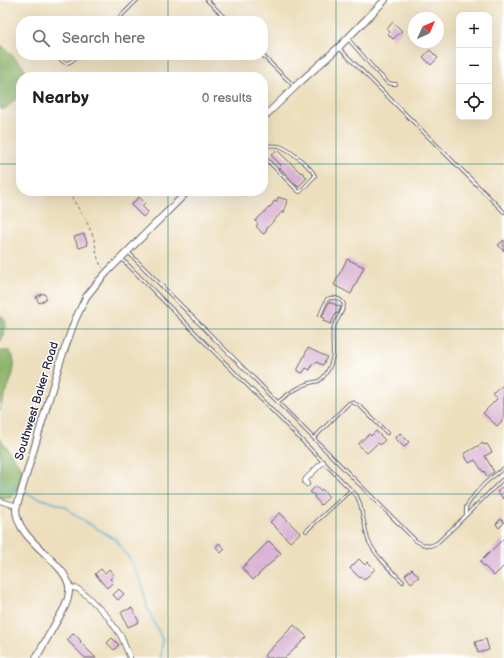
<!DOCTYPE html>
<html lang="en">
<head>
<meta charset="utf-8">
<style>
	:root { --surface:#fff; --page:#f2f2f2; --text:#202124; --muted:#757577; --line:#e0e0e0 }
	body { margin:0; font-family:"Balsamiq Sans",sans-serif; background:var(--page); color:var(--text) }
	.controls { position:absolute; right:12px; top:12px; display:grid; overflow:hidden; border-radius:8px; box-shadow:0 4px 16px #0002 }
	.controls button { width:36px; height:36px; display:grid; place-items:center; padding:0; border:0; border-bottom:1px solid var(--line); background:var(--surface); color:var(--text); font:20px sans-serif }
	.compass { position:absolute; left:408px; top:12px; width:36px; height:36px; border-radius:50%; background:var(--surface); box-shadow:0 4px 16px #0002; rotate:45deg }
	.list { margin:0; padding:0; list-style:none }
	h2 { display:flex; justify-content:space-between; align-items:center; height:52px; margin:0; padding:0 16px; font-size:17px }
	h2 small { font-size:13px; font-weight:400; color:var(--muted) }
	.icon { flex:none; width:22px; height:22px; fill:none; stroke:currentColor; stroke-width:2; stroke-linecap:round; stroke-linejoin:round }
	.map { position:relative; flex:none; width:504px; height:658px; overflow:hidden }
	.search { position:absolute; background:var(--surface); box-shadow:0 4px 16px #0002; left:16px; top:16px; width:252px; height:44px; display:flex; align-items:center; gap:10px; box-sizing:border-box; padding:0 14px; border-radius:16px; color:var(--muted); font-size:15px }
	.panel { position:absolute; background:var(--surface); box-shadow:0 4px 16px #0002; left:16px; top:72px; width:252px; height:124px; border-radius:16px }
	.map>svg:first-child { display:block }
</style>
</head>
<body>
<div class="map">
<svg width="504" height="658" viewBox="0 0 504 658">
	<rect width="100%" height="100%" fill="#fff"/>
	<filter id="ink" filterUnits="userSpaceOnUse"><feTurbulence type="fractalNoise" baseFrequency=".025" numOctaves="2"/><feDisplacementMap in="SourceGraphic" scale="8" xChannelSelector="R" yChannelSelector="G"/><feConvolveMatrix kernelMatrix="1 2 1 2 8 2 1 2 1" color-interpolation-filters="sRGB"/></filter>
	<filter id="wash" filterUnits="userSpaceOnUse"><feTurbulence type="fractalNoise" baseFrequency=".012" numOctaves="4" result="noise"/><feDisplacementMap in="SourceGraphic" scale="16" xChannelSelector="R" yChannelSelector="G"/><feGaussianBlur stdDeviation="0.9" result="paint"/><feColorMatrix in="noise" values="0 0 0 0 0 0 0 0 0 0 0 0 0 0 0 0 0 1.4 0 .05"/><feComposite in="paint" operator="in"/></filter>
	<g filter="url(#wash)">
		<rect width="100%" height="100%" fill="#eddfbe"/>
		<g fill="#8eb66c" stroke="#586c54">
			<polygon points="0,44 23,66 29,77 21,77 21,94 6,108 0,110"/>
			<path d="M0,315l3,2 3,5c-1,7 -2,14 -6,20z"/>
			<path d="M0,351h9c15,14 -7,43 -9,60z"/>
			<path d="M0,438l23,33c-2,6 -5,21 -10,25 -4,3 -9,3 -13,3z"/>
		</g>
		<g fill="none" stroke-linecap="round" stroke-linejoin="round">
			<g stroke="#57b3d5" stroke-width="1.5">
				<polyline points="0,482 20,491"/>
				<polyline points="24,493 66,507 75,515 116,540 129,558 141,581 147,607 162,639 161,658"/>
			</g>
		</g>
		<g id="blocks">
			<g fill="#dab3d4">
				<polygon points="393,22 402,31 393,39 388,34 390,32 387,29"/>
				<polygon points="430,50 438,58 431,65 423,57"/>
				<polygon points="277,150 301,173 302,172 307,178 298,187 279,167 281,165 271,155"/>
				<polygon points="139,197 145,203 142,206 148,212 143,217 131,205"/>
				<polygon points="278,197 287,200 284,213 282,212 267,228 266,232 263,234 256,226 258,224 255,221 272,205 274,201 276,202"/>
				<polygon points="84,234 88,245 79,248 74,237"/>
				<polygon points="504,240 504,251 498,245"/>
				<polygon points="347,259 364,267 351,294 334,285"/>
				<polygon points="44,293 47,299 39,303 36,297"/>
				<polygon points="329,302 341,307 338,314 336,313 331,324 323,321 325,318 322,317"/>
				<polygon points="308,348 327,357 323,365 316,362 315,364 313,363 310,370 306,368 303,373 297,371"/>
				<polygon points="504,384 504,419 497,426 483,413 497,399 493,395"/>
				<polygon points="376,431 385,440 380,445 378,443 367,453 358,444 369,434 371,436"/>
				<polygon points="400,433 409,442 404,447 395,438"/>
				<polygon points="483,443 484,445 487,444 492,452 485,456 494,472 487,476 484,471 483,472 475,460 469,463 464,454"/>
				<polygon points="504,485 504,499 497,492"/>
				<polygon points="316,486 320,491 322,489 329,497 321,505 314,497 315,496 310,492"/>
				<polygon points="280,513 300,533 290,542 270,522"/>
				<polygon points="501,519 504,522 504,523 499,528 496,524"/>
				<polygon points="504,538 504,566 494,576 480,562"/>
				<polygon points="269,541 281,553 253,580 242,568"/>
				<polygon points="219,543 225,549 221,553 216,547"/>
				<polygon points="359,559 365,565 368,562 375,569 364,580 361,577 360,578 350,568"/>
				<polygon points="101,569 105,573 109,569 114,575 110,579 113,582 107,588 95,574"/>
				<polygon points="412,569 419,577 411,583 405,575"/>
				<polygon points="119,589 124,594 118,600 113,595"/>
				<polygon points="132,608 139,622 128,627 121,612"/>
				<polygon points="294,625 307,637 285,658 266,658 264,656"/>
				<polygon points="74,633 81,641 80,642 96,658 85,658 67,640"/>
				<polygon points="112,638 119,645 114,650 107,643"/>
				<polygon points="486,639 489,650 478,653 475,642"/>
			</g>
		</g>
	</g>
	<g filter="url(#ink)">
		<use href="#blocks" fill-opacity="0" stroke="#696469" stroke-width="1"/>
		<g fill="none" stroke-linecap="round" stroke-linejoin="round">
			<g stroke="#696469" stroke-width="4">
				<g id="lane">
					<polyline points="207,0 228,21"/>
					<polyline points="116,21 137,0"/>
					<polyline points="348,39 357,49 375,70 388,83 393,84 396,84"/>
					<polyline points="339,48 504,212"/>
					<path d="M62,55l-1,5 4,3c6,0 9,-3 12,-8"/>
					<polyline points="262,55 294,86"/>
					<path d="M263,146c6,0 13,-2 19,1 9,4 30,21 33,29l-15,16 -2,-1 -35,-35"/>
					<polyline points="128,252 416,541 422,544 430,546 437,543 453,528 504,478"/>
					<path d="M122,259l235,237 3,8 8,36c8,17 22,29 35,42"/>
					<path d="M278,402c10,-8 19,-15 32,-19 2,-1 6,-1 9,-2 3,-2 6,-6 8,-9 10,-17 4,-25 6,-42 2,-10 10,-16 11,-26 -4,-6 -9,-8 -17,-5l-7,16"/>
					<polyline points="314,438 349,403 352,402 360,406 387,433"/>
					<polyline points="466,515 466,507 475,494 485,483 504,468"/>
					<polyline points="306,531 351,490"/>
				</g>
			</g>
			<g stroke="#696469" stroke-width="6">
				<g id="street">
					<polyline points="307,484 305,482 306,479 323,462"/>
					<polyline points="0,501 17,506"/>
					<polyline points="70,587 78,589 87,596 107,616 121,636 130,658"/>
				</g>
			</g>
			<g stroke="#696469" stroke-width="8">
				<g id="secondary">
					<polyline points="263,118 299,83 339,47 385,0"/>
					<path d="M36,658c6,-11 12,-21 18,-32 6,-11 14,-21 15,-34 4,-28 -53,-49 -53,-83l44,-147 15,-42 11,-23 12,-15 11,-12 79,-79"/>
				</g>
			</g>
			<path stroke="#696469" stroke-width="1" stroke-dasharray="3 3" stroke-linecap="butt" d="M69,191c4,10 10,18 16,27 3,6 5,12 8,18 4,11 2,22 10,32"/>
			<use href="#lane" stroke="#fff" stroke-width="2"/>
			<use href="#street" stroke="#fff" stroke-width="4.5"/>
			<use href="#secondary" stroke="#fff" stroke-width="6"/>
		</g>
	</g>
	<path fill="none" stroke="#0f766e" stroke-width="1" stroke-opacity="0.55" d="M168,0v21M336,0v658M168,55v22M0,164h21M263,164h241M168,191v467M0,329h504M0,494h504"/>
	<g text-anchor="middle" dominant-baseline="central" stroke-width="3" stroke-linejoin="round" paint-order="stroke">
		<g font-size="12" fill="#22223b" stroke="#fff">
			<text transform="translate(37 401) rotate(-73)">Southwest Baker Road</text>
		</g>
	</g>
</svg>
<div class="controls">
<button>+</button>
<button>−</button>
<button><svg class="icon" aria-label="locate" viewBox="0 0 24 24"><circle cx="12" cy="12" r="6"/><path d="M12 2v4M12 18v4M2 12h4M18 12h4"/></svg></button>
</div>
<svg class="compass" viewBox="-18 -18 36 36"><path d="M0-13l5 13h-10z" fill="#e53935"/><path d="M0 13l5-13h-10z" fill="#757577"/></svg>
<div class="search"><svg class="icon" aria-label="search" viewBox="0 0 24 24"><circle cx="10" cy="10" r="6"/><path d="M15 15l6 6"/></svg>Search here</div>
<section class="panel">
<h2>Nearby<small>0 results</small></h2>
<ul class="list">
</ul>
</section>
</div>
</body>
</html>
